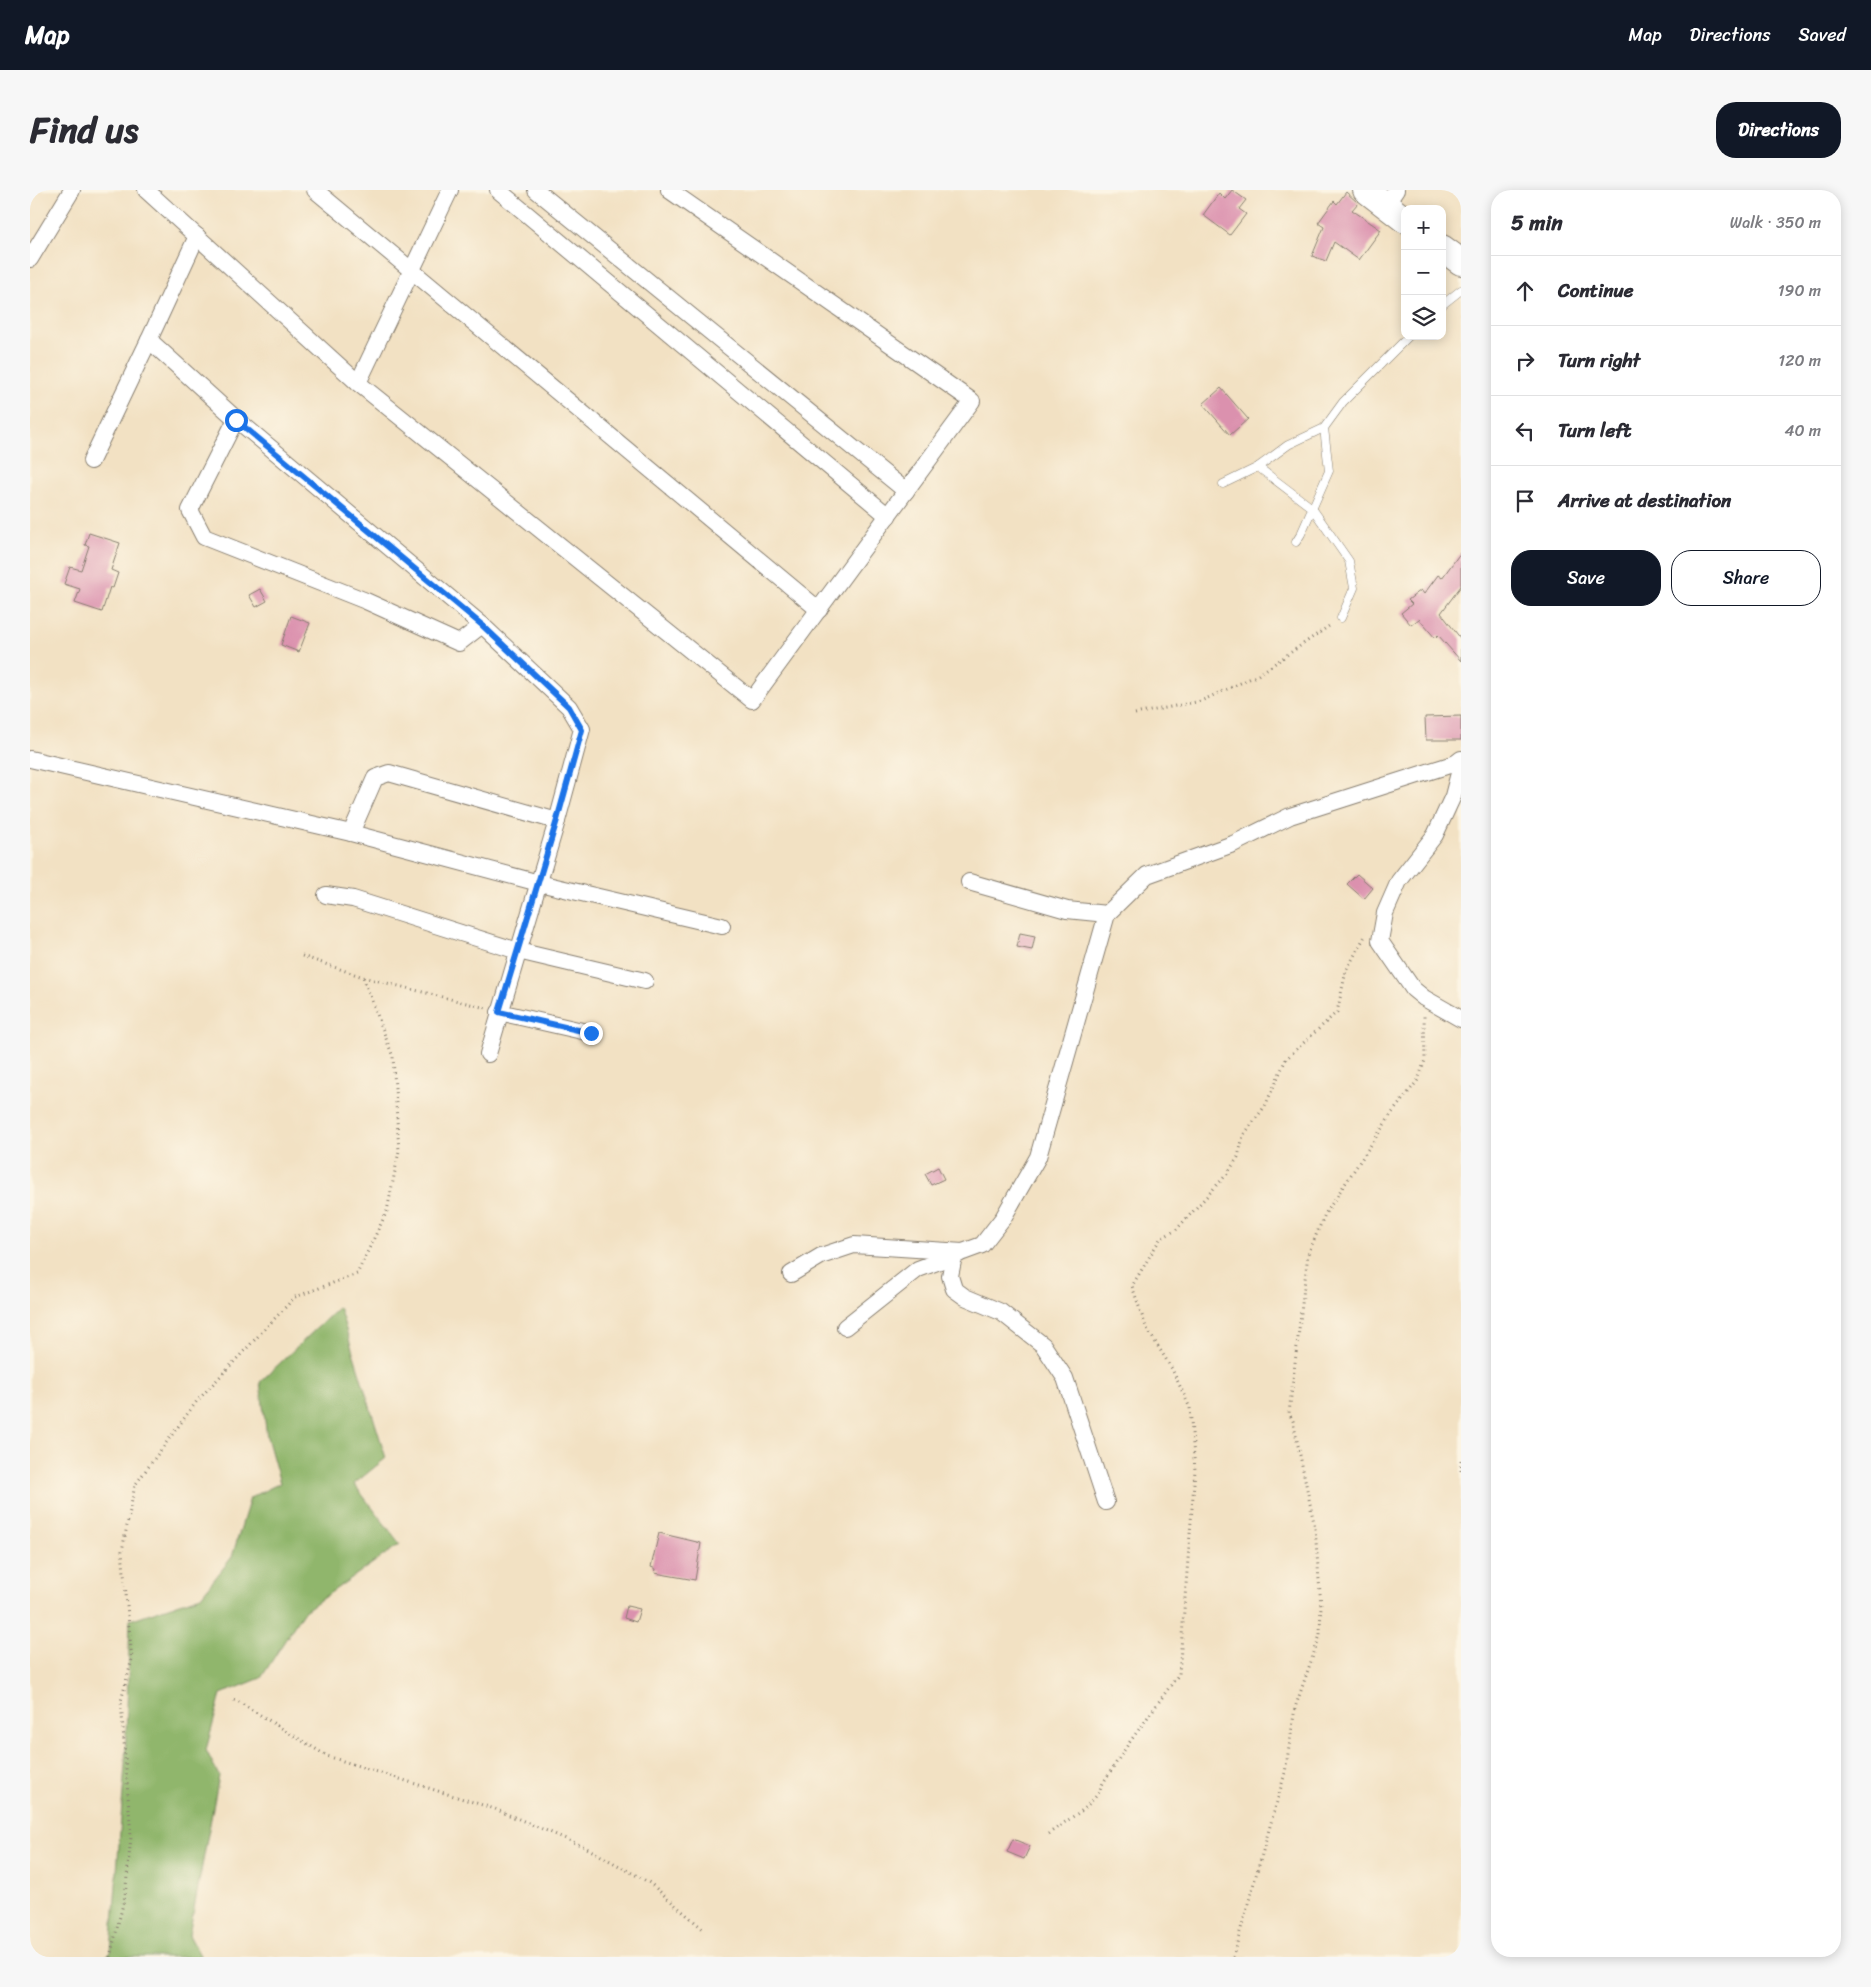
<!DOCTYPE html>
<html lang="en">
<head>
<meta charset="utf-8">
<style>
	:root { --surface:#fff; --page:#f7f7f7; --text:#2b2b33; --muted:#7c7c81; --line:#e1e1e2; --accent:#111827 }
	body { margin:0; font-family:Sriracha,sans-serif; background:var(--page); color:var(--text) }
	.controls { position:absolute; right:15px; top:15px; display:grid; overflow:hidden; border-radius:10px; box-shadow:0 2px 12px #0003 }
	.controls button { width:45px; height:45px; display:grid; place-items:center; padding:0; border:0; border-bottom:1px solid var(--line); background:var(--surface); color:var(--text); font:25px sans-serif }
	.stop { position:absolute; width:15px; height:15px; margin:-11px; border:4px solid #1a73e8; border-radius:50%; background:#fff }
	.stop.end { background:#1a73e8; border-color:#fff; box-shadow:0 1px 5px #0008 }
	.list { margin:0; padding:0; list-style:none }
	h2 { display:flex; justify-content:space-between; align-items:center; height:65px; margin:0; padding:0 20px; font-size:21px }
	h2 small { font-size:16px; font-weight:400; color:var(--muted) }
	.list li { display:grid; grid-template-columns:32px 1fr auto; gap:15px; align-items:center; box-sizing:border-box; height:70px; padding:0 20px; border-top:1px solid var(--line) }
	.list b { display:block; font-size:19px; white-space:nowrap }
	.list em { font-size:16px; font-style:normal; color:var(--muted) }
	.actions { display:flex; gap:10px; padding:15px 20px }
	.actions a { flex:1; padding:11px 0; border:1px solid var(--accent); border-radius:20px; text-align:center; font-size:18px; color:var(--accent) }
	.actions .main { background:var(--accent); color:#fff }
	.icon { flex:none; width:28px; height:28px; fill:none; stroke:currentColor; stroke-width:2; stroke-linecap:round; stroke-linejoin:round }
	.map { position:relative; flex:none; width:1431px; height:1767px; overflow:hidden; border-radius:20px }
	header { display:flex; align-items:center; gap:30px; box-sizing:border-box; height:70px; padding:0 25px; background:var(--accent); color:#fff }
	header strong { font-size:24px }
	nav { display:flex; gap:28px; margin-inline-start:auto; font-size:18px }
	.intro { display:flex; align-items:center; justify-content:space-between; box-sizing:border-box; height:120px; padding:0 30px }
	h1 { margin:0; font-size:35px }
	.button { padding:12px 22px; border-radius:20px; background:var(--accent); color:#fff; font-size:18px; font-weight:700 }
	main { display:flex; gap:30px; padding:0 30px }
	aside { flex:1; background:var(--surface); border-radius:20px; box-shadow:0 2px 12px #0003 }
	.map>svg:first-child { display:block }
</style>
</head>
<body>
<header>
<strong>Map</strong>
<nav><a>Map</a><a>Directions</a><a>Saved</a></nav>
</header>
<div class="intro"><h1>Find us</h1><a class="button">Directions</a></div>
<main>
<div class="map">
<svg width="1431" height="1767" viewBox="0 0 1431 1767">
	<rect width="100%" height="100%" fill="#fcf5e5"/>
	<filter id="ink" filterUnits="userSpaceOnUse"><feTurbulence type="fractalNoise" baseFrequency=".02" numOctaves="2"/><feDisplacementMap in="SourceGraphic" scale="10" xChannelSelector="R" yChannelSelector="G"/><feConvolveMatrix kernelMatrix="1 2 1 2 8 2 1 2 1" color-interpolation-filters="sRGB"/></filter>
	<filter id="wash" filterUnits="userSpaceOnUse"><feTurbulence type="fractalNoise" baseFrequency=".0096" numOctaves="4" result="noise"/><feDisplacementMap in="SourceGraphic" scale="20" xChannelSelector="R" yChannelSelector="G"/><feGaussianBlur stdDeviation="1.12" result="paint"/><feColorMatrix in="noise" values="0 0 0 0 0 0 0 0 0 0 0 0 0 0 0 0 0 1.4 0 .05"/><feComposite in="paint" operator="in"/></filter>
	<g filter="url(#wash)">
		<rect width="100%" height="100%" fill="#f2e1c3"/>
		<polygon fill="#90b66c" stroke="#566944" points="309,1117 356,1268 324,1294 370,1354 273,1422 231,1488 191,1504 176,1560 189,1586 159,1745 171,1767 76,1767 81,1761 95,1575 100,1430 171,1406 202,1367 220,1308 250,1293 237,1247 230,1192"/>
		<g id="blocks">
			<g fill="#db91ae">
				<polygon points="1202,0 1216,10 1209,19 1216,24 1200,45 1173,25 1189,3 1195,9"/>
				<polygon points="1316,2 1328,13 1322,20 1351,40 1329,70 1304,52 1296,71 1282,66 1294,37 1288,33 1304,11 1307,14"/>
				<polygon points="1191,198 1218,229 1200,245 1173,214"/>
				<polygon points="59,343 90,353 81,380 88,383 83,398 80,397 72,422 45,413 50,399 34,394 40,377 51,380 59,356 55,355"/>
				<polygon points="1431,362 1431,396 1411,423 1431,449 1431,471 1408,445 1405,448 1389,429 1381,435 1371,423 1382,414 1378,410 1391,400 1394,404 1408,385 1412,388"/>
				<polygon points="230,399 237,411 226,417 219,405"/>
				<polygon points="261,426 280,433 269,462 251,455"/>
				<polygon points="1431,526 1431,550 1396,550 1395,527"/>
				<polygon points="1327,684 1343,698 1334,709 1317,694"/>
				<polygon points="990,743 1005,746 1002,760 987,757"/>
				<polygon points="908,977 914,989 901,995 895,984"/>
				<polygon points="629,1343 671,1353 665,1390 625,1383 626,1379 621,1377"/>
				<polygon points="597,1416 610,1419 606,1432 594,1428"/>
				<polygon points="983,1649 1000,1656 994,1669 977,1662"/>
			</g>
		</g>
	</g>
	<g filter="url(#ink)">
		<use href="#blocks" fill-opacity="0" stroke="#877e70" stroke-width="1"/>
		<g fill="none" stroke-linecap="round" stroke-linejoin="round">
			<g stroke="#877e70" stroke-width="9">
				<g id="service">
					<polyline points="1412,115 1431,100"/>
					<polyline points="1228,277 1282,318 1319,371 1324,398 1311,428"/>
					<polyline points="1193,294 1228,277 1258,255 1294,238"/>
					<polyline points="1266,352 1271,344 1299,281 1294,238 1313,212 1379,146"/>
				</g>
			</g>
			<g stroke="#877e70" stroke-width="18">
				<g id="minor">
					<polyline points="116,0 328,193 722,510 942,211 639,0"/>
					<polyline points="285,0 789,420"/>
					<polyline points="468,0 858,326"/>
					<polyline points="506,0 876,301"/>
					<polyline points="1355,16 1366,0"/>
					<polyline points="167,46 119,150 206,229 452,435 539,517 552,539 527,631 458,864"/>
					<polyline points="0,69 42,0"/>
					<polyline points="328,193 420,0"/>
					<polyline points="206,229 160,320 174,347 336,411 429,453 452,435"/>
					<polyline points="61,271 119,150"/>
					<polyline points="0,569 321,643 509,693 692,736"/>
					<polyline points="1426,573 1429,583 1423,606 1405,645 1369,691 1355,723 1350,751 1383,799 1394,808 1431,829"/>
					<polyline points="321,643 345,588 359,583 527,631"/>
					<polyline points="939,692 1037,720 1077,724"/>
					<polyline points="296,705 323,709 488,761 615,791"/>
					<polyline points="469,822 561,843"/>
					<polyline points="924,1066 920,1086 924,1099 935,1107 971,1122 1013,1155 1035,1188 1076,1312"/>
					<polyline points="761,1084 791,1066 824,1055 933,1062 952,1055 973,1028 1008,967 1077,724 1117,685 1203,654 1260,626 1426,573 1431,569"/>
					<polyline points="815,1137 888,1079 929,1064"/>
				</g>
			</g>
			<g stroke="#877e70" stroke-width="28">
				<g id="trunk">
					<polyline points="1336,0 1375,30"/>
					<polyline points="1412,58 1431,72"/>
				</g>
			</g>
			<g stroke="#877e70" stroke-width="3" stroke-dasharray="1 4" stroke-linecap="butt">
				<polyline points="1105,524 1171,511 1228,485 1302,434"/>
				<polyline points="272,766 333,787 456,818"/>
				<polyline points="1431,1270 1431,1282"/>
				<polyline points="204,1510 209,1512 297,1566 465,1619 555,1657 620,1693 674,1740"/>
				<polyline points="1018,1644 1054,1619 1068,1604 1073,1593 1099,1553 1149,1484 1165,1280 1160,1218 1142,1179 1116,1137 1102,1096 1130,1049 1146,1040 1197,984 1208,967 1213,946 1235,916 1256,869 1307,822 1316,781 1335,746"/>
				<polyline points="80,1767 95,1706 101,1647 91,1511 102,1469 92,1361 105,1295 167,1211 265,1107 327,1084 357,1021 369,961 363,867 333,787"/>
				<polyline points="1203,1767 1255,1583 1265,1518 1290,1445 1291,1416 1285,1338 1263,1231 1259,1223 1278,1064 1295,1024 1362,923 1388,890 1395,870 1394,826"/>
			</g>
			<use href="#service" stroke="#fff" stroke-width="8"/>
			<use href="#minor" stroke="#fff" stroke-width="16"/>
			<use href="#trunk" stroke="#fff" stroke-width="26"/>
		</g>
	</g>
	<g fill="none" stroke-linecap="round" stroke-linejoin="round" filter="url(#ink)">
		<polyline stroke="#1a73e8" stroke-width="6" points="206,230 452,435 539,517 552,540 527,630 469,822 561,843"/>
	</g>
</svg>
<div class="controls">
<button>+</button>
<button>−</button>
<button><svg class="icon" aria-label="layers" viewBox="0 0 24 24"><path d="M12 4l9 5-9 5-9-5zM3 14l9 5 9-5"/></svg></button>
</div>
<div class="stop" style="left:206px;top:230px"></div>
<div class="stop end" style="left:561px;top:843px"></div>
</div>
<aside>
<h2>5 min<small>Walk · 350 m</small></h2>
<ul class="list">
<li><svg class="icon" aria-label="ahead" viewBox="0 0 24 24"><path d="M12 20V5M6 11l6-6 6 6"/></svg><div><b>Continue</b></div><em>190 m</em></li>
<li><svg class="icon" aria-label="right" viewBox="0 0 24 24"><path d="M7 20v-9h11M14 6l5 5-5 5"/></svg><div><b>Turn right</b></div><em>120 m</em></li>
<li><svg class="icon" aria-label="left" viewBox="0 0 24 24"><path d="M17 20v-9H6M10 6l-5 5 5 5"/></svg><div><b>Turn left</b></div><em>40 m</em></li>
<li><svg class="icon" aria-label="arrive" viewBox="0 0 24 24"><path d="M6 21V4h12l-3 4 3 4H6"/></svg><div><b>Arrive at destination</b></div></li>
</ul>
<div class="actions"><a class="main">Save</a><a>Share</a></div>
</aside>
</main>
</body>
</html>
